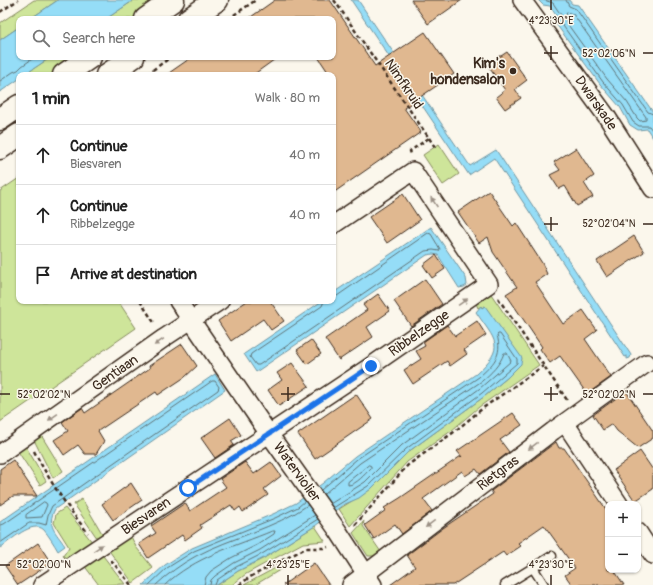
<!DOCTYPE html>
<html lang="en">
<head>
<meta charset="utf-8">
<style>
	:root { --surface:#fff; --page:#f6f6f6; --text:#222; --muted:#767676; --line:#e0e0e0 }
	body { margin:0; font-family:Pangolin,sans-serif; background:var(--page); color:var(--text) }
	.controls { position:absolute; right:12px; bottom:12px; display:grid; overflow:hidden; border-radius:8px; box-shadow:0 1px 3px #0004 }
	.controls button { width:36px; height:36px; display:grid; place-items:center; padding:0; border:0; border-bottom:1px solid var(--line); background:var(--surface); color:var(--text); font:20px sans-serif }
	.stop { position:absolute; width:12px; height:12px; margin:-9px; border:3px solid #1a73e8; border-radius:50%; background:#fff }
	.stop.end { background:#1a73e8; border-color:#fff; box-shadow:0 1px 4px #0008 }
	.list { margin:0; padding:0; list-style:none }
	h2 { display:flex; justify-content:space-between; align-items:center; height:52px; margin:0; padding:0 16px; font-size:17px }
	h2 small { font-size:13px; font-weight:400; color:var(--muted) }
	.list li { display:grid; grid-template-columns:26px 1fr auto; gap:12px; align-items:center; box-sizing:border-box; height:60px; padding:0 16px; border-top:1px solid var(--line) }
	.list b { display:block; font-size:15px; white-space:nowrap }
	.list p { margin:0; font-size:13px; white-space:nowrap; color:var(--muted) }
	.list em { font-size:13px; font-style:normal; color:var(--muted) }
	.icon { flex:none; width:22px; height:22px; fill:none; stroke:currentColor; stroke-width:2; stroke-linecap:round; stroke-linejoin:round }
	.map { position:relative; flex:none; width:653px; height:585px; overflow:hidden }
	.search { position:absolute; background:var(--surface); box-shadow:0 1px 3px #0004; left:16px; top:16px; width:320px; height:44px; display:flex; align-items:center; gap:10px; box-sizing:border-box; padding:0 14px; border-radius:8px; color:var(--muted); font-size:15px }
	.panel { position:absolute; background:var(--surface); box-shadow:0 1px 3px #0004; left:16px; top:72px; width:320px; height:232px; border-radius:8px }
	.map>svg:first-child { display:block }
</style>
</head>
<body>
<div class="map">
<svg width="653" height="585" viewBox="0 0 653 585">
	<rect width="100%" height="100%" fill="#fbf7ec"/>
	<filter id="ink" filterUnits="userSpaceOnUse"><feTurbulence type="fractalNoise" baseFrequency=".025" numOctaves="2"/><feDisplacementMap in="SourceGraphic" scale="8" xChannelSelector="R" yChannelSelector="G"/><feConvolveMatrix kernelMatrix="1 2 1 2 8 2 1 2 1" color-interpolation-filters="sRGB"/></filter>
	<g filter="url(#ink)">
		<g fill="#cee59a" stroke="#84885c">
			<polygon points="34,0 58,0 30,19 19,19 19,27 0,40 0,23"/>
			<polygon points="134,0 164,0 137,19 106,19"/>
			<polygon points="51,57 81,57 55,75 24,75"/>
			<polygon points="439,144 459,174 443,185 423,155"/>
			<polygon points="19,178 19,301 118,301 136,328 0,422 0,191"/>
			<polygon points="489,291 539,365 479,407 451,431 407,462 350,526 339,509 371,489 408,452 485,396 508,377 485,306 482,308 481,306 478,308 475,301"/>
			<polygon points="41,435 63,471 53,478 34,440"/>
			<polygon points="25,445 46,481 40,485 17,450"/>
			<polygon points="82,499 103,535 97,538 74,504"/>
			<polygon points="65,508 93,543 67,559 63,556 69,547 54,523 56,514"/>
			<polygon points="364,521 363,526 381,552 375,556 368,556 353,533"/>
			<polygon points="315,526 325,541 303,543 246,574 232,585 217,585 238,571 264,558"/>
			<polygon points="129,532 136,547 153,568 133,583 107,548"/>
			<polygon points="100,552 125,584 99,585 83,564"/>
			<polygon points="281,565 283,568 255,585 244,585"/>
		</g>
		<g fill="#95ddf7" stroke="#7195a0">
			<polygon points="58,0 134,0 106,19 30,19"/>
			<polygon points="351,0 358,0 470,166 496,150 631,355 630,358 627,359 627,356 625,357 494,158 469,175"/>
			<polygon points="538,0 569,0 572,4 578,5 653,112 653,138 647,129 638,130 630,125 620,107 600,84 556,24 557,17 550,6 543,5"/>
			<polygon points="19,27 19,57 51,57 24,75 19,75 19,79 0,92 0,40"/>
			<polygon points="431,227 466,278 467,285 464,287 459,288 438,255 433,254 427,255 256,372 244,354 322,301 333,301 333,293"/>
			<path d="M481,306l1,2 3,-2 37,52 -1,6 -13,13 -23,19 -77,56 -37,37 -12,9 -16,7 -28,21 -51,32 -26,13 -21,14h-74l22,-20 27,-17 81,-34 23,-11 27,-20 32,-27 121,-82c31,-28 19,-33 0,-62z"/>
			<path d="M215,374l10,16 -170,119c-9,17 1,23 10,37l-7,5c-4,-7 -9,-15 -14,-21 -11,-11 -34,11 -44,18v-26z"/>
		</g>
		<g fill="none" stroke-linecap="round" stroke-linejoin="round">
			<g stroke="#5f7275" stroke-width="1">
				<polyline points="544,0 553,3 561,15 561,23 603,82 623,105 633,122 639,126 649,126 653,131"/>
				<polyline points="566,0 569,6 576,9 648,112 653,114"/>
				<polygon points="567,12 573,14 646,117 646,120 640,121 637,118 627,102 607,79 566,22"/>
				<polyline points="0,81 13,72 18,70 22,66 35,57"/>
				<polyline points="324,301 322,306 251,354 250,357 256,365 259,365 425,251 433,250 439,251 440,249 431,234 428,233 337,296 333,296"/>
				<path d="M369,465l2,1v2c-6,6 -15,17 -23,17v-3z"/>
				<path d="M321,490l36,-31 122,-82c14,-13 24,-21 18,-42l1,-1h2l17,25v4l-35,30 -76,56 -38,37 -35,22"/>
				<path d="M324,494l36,-31 122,-82c9,-8 18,-16 22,-28h3l4,8 -32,28 -77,56 -37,37 -35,22"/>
				<polygon points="44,502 46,503 47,505 42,517 26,518 26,515"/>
				<polyline points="0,525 4,524 212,381 215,381 219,387 218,390 52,506 48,515 46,525 39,523 29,523 0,543"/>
				<polyline points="149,585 167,568 194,551 275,518 298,507 305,501"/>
				<path d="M156,585c12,-11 25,-21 40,-29 36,-19 78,-27 112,-51"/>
				<path d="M165,585c29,-28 71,-39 107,-54h3l-1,3 -17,11 -26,13 -20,13 -5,6 -2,8"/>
				<polyline points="210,585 211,580 215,576 234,563 260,550 315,515"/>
				<polyline points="215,585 217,580 236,567 262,554 318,519"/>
			</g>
		</g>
		<g fill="#e0b890" stroke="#3b2a1e">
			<polygon points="275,0 330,0 375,66 425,32 454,74 404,108 421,132 333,193 333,75 330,75 318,57 333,57 333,19 248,19"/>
			<polygon points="411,0 462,0 428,24"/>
			<polygon points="507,52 527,80 515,89 521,98 505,109 496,97 505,90 488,66 499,56 501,56"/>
			<polygon points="192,57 278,57 253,75 166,75"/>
			<polygon points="576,148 594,176 584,183 593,197 577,206 565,186 559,189 550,175 560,170 554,162"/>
			<polygon points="489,191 513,226 516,223 542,263 547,274 535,282 563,324 583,310 597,330 585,339 611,377 587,394 560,356 550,363 540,349 542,347 506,294 517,287 493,252 488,237 479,243 458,212"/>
			<polygon points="403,194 420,220 387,243 369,217"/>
			<polygon points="634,236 644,252 607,277 597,261"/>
			<polygon points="436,255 445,269 432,278 423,265"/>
			<polygon points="425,279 442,304 411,326 394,301"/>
			<polygon points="378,294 390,311 367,327 373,337 339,360 325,339 367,310 363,305"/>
			<polygon points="247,301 270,301 284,321 271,330 263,319 231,341 218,321"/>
			<polygon points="477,321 486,335 464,350 467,354 450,366 447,361 413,384 404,370 421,359 416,351 425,346 423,342 447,325 455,336"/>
			<polygon points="311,340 321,354 307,364 297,350"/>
			<polygon points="182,344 197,366 185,377 158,395 156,392 98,431 104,441 96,454 85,454 78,445 64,455 54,440 68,431 62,422 82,408 85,413 150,368 149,366"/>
			<polygon points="292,363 309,386 279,406 268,390 282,380 277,373"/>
			<polygon points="626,391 653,431 653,438 638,448 617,431 612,424 603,430 593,415"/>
			<polygon points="356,394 373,419 315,459 298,434"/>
			<polygon points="513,413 522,425 500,440 509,452 480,474 476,469 465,476 462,471 423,499 432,511 402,534 395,524 374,539 365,525 386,510 384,508 400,498 461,456 462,457 457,451"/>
			<polygon points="230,418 241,435 231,441 234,445 215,458 201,438"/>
			<polygon points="556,442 559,448 564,448 608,512 608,570 614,570 624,585 572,585 565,575 575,568 544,525 518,543 521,546 506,556 503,552 453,585 390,585 415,567 407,555 443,528 493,494 491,491"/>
			<polygon points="640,451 653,470 653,489 635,501 614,470"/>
			<polygon points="13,460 37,496 13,496 0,505 0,469"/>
			<polygon points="245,462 254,474 271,462 281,476 264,489 268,495 243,512 240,507 235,511 231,505 200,525 202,528 185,540 182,535 148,558 139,544 156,533 151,526 185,503 190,511 226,487 220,479"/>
			<polygon points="131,483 142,500 113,520 102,504"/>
			<polygon points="38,543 51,563 18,585 5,566"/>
			<polygon points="314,563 329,585 283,585"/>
		</g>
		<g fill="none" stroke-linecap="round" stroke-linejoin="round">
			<g stroke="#3b2a1e" stroke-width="11">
				<g id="service">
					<polyline points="533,568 544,585"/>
					<polyline points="505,585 552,556"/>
				</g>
			</g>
			<g stroke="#3b2a1e" stroke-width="20">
				<g id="minor">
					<polyline points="522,0 607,117 653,189"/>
					<polyline points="178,301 269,434 338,531 373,585"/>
					<polyline points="565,423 619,504"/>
					<polyline points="0,454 164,338 220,301"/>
					<polyline points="638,532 653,555"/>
					<polyline points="42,585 371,366 489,284 413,171 333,225"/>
					<polyline points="351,585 553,431 647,363"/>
				</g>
			</g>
			<g stroke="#3b2a1e" stroke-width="25">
				<g id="secondary">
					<polyline points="146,19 173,0"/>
					<polyline points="189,19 217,0"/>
					<polyline points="64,75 90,57"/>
					<polyline points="107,75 133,57"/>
					<polyline points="0,119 19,106"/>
					<polyline points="0,148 19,135"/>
				</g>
			</g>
			<g stroke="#3b2a1e" stroke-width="2.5" stroke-dasharray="4 3" stroke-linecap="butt">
				<polyline points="334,0 429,138 410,151 411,154"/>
				<polyline points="0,12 18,0"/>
				<polyline points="228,19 256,0"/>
				<polyline points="147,74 171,57"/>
				<polyline points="429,138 435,147"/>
				<polyline points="498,298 567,400"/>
				<polyline points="140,301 155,324"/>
				<path d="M34,451c15,29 33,56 54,82"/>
				<polyline points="355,525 408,465 454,432 483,408 543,366"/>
				<polyline points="111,560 131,585"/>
				<polyline points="239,585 250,577 306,548 325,548 328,547"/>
			</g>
			<use href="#service" stroke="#fbf7ec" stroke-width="8"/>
			<use href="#minor" stroke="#fbf7ec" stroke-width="17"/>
			<use href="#secondary" stroke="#fbf7ec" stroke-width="22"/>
		</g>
		<defs><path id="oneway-solid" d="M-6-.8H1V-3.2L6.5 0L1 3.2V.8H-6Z"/></defs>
		<g fill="#9b9085">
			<use href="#oneway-solid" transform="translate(434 202) rotate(-124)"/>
			<use href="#oneway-solid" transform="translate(463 302) rotate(-35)"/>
			<use href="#oneway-solid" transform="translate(159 342) rotate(145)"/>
			<use href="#oneway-solid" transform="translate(53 417) rotate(145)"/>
			<use href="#oneway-solid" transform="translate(533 446) rotate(143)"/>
			<use href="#oneway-solid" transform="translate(430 524) rotate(143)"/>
			<use href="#oneway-solid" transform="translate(98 548) rotate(-34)"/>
		</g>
	</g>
	<g fill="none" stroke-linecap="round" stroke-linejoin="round" filter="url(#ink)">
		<polyline stroke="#1a73e8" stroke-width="5" points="188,488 371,366"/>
	</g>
	<path fill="none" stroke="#3b2a1e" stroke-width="1.5" d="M551,0v10M551,46v14M544,53h14M643,53h10M551,217v14M544,224h14M643,224h10M288,387v14M551,387v14M0,394h10M281,394h14M544,394h14M643,394h10M0,565h10M288,575v10M551,575v10"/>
	<circle fill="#3b2a1e" stroke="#fbf7ec" stroke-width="1.5" cx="513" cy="71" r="4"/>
	<g text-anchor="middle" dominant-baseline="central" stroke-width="3" stroke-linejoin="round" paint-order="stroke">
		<g font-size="14" font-weight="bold" fill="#3b2a1e" stroke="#fbf7ec" text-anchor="end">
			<text x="505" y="63">Kim's<tspan x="505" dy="16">hondensalon</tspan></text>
		</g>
		<g font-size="14" fill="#3b2a1e" stroke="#fbf7ec">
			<text transform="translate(404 84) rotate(56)">Nimfkruid</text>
			<text transform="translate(596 103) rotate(55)">Dwarskade</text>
			<text transform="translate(419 333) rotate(-35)">Ribbelzegge</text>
			<text transform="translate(115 373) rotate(-35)">Gentiaan</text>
			<text transform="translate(297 472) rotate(54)">Waterviolier</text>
			<text transform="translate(498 473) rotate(-37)">Rietgras</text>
			<text transform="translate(146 516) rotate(-34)">Biesvaren</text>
		</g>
	</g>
	<g font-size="10" text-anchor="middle" fill="#3b2a1e" stroke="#fbf7ec" stroke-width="3" stroke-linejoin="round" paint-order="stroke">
		<text x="551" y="24">4°23'30"E</text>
		<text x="609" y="57">52°02'06"N</text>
		<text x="609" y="227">52°02'04"N</text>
		<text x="44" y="398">52°02'02"N</text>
		<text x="609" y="398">52°02'02"N</text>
		<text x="44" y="568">52°02'00"N</text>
		<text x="288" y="568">4°23'25"E</text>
		<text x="551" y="568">4°23'30"E</text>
	</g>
</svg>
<div class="controls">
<button>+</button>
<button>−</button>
</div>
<div class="stop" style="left:188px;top:488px"></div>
<div class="stop end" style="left:371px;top:366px"></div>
<div class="search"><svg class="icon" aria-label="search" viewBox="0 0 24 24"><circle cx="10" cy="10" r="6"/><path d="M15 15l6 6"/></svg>Search here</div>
<section class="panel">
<h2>1 min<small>Walk · 80 m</small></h2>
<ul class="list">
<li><svg class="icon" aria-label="ahead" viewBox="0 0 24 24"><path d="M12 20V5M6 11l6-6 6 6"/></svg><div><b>Continue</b><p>Biesvaren</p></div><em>40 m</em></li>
<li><svg class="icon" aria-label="ahead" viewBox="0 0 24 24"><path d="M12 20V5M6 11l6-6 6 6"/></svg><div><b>Continue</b><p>Ribbelzegge</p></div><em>40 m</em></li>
<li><svg class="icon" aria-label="arrive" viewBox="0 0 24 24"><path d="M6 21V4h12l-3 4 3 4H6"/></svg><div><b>Arrive at destination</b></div></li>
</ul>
</section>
</div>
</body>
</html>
